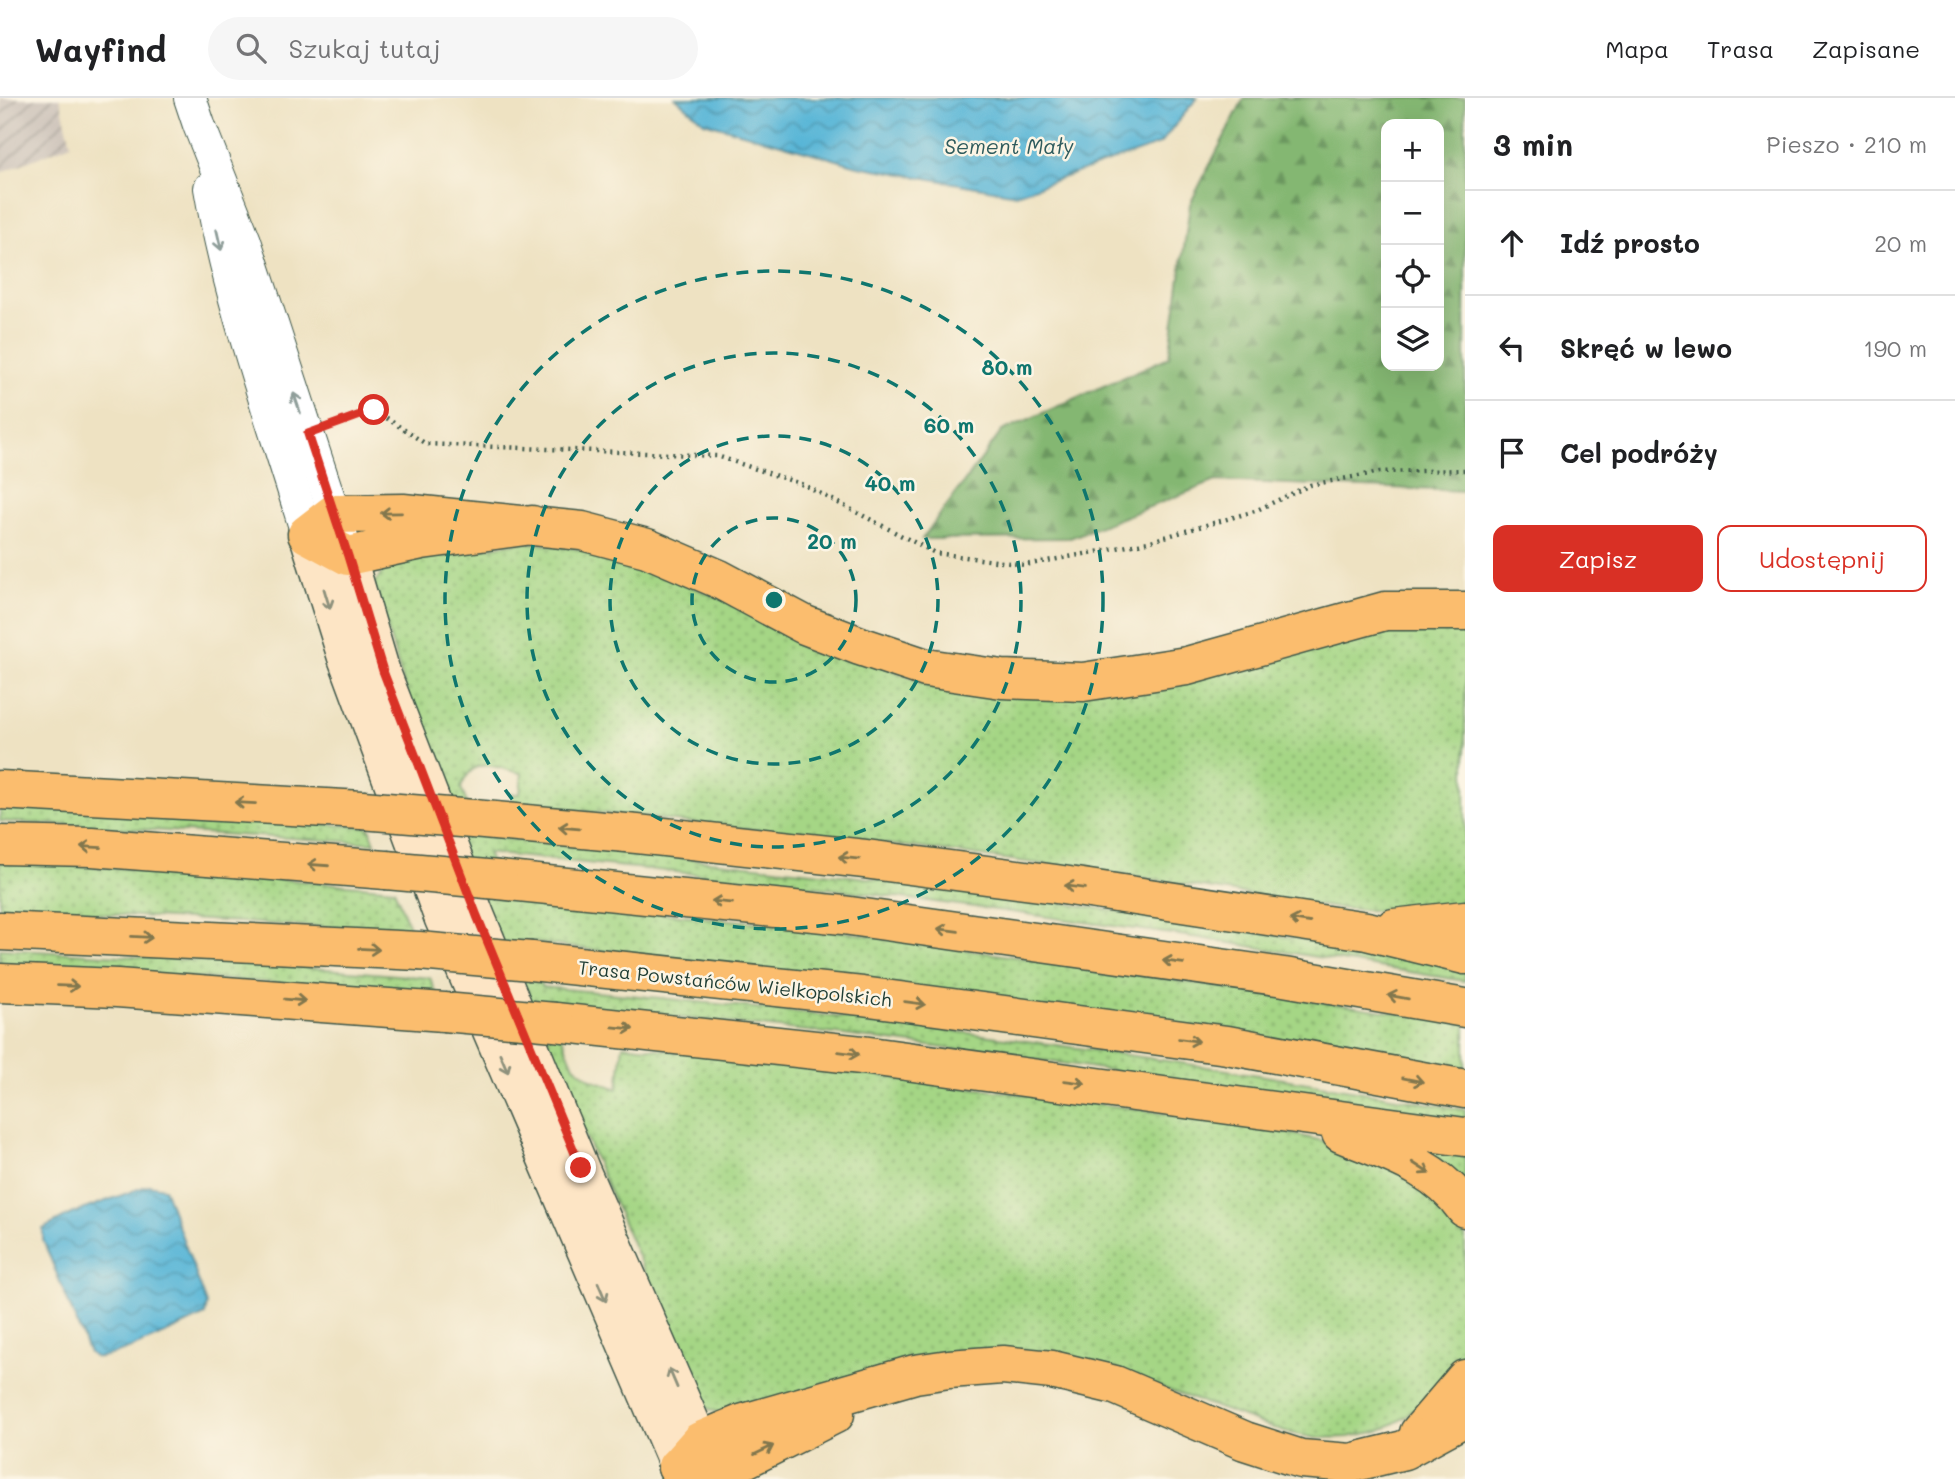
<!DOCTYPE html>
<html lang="pl">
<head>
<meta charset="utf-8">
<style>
	:root { --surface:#fff; --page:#f6f6f6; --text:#202124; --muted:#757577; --line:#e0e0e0; --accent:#d93025 }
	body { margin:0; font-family:Mali,sans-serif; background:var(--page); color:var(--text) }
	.controls { position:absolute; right:21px; top:21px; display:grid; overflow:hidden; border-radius:14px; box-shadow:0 7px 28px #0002 }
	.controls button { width:63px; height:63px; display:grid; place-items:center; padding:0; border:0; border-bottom:2px solid var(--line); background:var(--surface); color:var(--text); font:35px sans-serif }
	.stop { position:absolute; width:21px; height:21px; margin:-16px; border:5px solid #d93025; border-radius:50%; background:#fff }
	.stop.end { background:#d93025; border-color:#fff; box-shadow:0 2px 7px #0008 }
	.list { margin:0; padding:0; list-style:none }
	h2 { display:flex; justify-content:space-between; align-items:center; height:91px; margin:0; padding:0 28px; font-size:30px }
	h2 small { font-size:23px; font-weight:400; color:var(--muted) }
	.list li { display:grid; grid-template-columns:46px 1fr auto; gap:21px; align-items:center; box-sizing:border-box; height:105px; padding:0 28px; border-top:2px solid var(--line) }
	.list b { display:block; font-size:26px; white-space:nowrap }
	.list em { font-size:23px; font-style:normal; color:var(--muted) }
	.actions { display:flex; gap:14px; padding:21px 28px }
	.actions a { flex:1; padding:16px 0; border:2px solid var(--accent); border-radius:14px; text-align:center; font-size:24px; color:var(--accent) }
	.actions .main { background:var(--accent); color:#fff }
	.icon { flex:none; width:38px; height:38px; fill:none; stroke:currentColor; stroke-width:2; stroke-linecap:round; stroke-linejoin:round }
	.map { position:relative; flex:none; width:1465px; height:1381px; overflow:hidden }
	header { display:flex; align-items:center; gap:42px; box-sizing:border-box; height:98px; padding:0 35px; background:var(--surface); border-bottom:2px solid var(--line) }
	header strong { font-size:33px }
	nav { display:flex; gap:38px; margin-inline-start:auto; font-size:24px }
	.search { width:490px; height:63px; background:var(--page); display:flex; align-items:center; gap:18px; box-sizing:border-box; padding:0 24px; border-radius:38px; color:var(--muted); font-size:26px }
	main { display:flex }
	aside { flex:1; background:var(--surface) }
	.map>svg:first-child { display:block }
</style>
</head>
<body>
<header>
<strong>Wayfind</strong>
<div class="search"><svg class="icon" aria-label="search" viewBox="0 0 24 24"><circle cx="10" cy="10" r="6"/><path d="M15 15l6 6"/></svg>Szukaj tutaj</div>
<nav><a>Mapa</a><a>Trasa</a><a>Zapisane</a></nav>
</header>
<main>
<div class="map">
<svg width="1465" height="1381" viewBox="0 0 1465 1381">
	<defs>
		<pattern id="industrial-furrows" width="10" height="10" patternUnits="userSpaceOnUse" patternTransform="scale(1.75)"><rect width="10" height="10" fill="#ccc2b9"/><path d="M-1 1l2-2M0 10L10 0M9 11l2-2" fill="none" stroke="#a59f97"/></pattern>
		<pattern id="grass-dots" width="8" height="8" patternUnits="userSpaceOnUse" patternTransform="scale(1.75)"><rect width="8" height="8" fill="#a5d685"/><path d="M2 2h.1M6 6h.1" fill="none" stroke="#86af6e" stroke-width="1.8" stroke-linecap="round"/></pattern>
		<pattern id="forest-firs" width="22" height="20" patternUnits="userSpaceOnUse" patternTransform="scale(1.75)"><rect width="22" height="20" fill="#84b772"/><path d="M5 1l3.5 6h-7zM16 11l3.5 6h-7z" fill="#6b965e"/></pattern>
		<pattern id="water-waves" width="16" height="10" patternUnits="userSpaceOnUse" patternTransform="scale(1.75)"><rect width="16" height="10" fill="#59b6d7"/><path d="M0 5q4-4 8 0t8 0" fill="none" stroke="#4995af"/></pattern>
	</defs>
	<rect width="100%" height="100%" fill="#fcf5e5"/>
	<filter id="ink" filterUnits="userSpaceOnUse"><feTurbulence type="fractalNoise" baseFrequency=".0143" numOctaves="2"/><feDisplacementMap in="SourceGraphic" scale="14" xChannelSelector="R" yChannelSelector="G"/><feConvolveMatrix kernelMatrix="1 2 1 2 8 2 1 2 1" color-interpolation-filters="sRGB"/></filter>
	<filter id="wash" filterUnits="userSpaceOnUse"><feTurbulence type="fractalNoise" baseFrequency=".00686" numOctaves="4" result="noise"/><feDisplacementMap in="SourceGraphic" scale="28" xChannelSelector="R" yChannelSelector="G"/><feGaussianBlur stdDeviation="1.57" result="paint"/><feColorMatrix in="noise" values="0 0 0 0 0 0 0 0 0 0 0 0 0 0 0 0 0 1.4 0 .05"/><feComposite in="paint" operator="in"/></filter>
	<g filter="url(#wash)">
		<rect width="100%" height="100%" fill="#eee2c2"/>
		<polygon fill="url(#industrial-furrows)" points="0,0 60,0 71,46 0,75"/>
		<g fill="url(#grass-dots)" stroke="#628a5c" stroke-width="2">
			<path d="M525,444l88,12 315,131 449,-55 71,-2 17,2v275l-68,7 -61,-4 -218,-34 -204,-27 -402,-44v-9h8l2,-21c-27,-4 -48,-21 -61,15l19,48 497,54 488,74v17l-271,-44 -219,-30 -189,-24 -299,-30 18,45 326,32 634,93v46l-112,-20 -830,-108 19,46c309,27 618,68 923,123v17l-389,-62 -239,-31 -289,-30 26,62 17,13 27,10 5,-44 106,12 408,52 155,25 35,8 77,29 52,50 9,17v112l-7,13 -33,39 -19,15 -27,14 -31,6 -32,1 -31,-6 -192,-69 -371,51 -18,-7 -264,-603 -66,-220 16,-22z"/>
			<polygon points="0,706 369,729 375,745 0,723"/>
			<polygon points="0,764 193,774 394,791 411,834 0,810"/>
			<polygon points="0,851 291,868 430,880 436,895 0,867"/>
			<polygon points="1430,1049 1465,1054 1465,1085 1429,1054"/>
		</g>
		<path fill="url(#forest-firs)" stroke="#527a53" stroke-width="2" fill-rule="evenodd" d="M1244,0h221v393l-249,-10 -146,57 -148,1 80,-108 167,-74 21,-153zM1386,26h53v242h-53z"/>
		<g fill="url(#water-waves)" stroke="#3c7a86" stroke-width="2">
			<polygon points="676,0 1197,0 1160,46 1016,96 858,68 704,24"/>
			<path d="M149,1087l15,3 43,116 -2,11c-20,10 -93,45 -111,42l-5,-4 -46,-113v-11l28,-15z"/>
		</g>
	</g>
	<g filter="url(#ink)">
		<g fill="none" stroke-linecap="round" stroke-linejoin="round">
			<g stroke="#3e5649" stroke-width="34">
				<g id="tertiary">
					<polyline points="190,0 199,27 245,143 342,440"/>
					<path d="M210,90c20,117 63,233 97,346"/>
				</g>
			</g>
			<g stroke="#3e5649" stroke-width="38">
				<g id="secondary">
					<polyline points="307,436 346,561 442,820 683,1381"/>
					<polyline points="348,458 382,573 477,818 581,1070 711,1368"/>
				</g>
			</g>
			<g stroke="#3e5649" stroke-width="41">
				<g id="motorway">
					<polyline points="532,427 422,442 348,458 307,436 333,416 403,415 582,433 647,450 719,481 805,527 860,548 926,570 1002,581 1083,584 1187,568 1385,513 1465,513"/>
					<polyline points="0,692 362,712"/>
					<polyline points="473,721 637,736 865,761 1056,786 1367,833 1465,857"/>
					<polyline points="0,747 92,749 386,772"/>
					<polyline points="498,782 843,817 1284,879 1465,910"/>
					<polyline points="1394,830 1465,822"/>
					<polyline points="0,833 419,853"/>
					<polyline points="531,863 862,898 1227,947 1465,991"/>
					<polyline points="0,885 117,890 444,914"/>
					<polyline points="555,924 862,957 1465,1039"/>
					<path d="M1341,1035c45,19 95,33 124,75"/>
					<polyline points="1419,1335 1465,1281"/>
					<polyline points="677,1369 700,1343 741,1326 915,1276 949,1271 1003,1267 1052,1272 1115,1287 1245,1343 1301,1361 1351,1365 1404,1352 1465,1319"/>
					<polyline points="677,1369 715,1376 835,1316"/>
				</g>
			</g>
			<polyline stroke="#3e5649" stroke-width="4.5" stroke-dasharray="2 5" stroke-linecap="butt" points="335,326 374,312 426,346 717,358 804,387 935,455 1025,467 1144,445 1255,413 1310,387 1380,374 1465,372"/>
			<use href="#tertiary" stroke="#fff" stroke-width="32"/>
			<use href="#secondary" stroke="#fde5c5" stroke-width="35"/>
			<use href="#motorway" stroke="#fbbd6e" stroke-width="38"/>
			<g stroke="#3e5649" stroke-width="41" stroke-linecap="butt">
				<g id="motorway-bridge">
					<polyline points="362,712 473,721"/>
					<polyline points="386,772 498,782"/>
					<polyline points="419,853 531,863"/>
					<polyline points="444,914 555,924"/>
				</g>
			</g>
			<use href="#motorway-bridge" stroke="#fbbd6e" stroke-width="38"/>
		</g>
		<defs><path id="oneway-shaft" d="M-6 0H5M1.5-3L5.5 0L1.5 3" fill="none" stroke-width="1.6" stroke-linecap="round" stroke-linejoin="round" transform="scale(1.75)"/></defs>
		<g stroke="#8f9e9a">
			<use href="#oneway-shaft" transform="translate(219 142) rotate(77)"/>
			<use href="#oneway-shaft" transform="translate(297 305) rotate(-109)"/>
		</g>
		<g stroke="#82774e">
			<use href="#oneway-shaft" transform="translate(391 415) rotate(179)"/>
			<use href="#oneway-shaft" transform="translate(245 705) rotate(-177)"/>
			<use href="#oneway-shaft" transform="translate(569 730) rotate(-175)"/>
			<use href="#oneway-shaft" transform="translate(91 749) rotate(-177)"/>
			<use href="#oneway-shaft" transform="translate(849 760) rotate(-174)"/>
			<use href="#oneway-shaft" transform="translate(318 767) rotate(-176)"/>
			<use href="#oneway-shaft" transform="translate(1075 789) rotate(-172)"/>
			<use href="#oneway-shaft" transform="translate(722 804) rotate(-174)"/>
			<use href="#oneway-shaft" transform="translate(1300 823) rotate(-171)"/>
			<use href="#oneway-shaft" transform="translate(948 832) rotate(-172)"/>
			<use href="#oneway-shaft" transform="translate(142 839) rotate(3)"/>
			<use href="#oneway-shaft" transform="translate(369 851) rotate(3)"/>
			<use href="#oneway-shaft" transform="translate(1173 864) rotate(-172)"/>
			<use href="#oneway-shaft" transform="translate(68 888) rotate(2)"/>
			<use href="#oneway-shaft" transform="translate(1398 899) rotate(-170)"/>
			<use href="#oneway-shaft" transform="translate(295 902) rotate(5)"/>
			<use href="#oneway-shaft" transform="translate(915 905) rotate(8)"/>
			<use href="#oneway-shaft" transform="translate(623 930) rotate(6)"/>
			<use href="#oneway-shaft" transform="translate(1189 942) rotate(8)"/>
			<use href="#oneway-shaft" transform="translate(849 955) rotate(7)"/>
			<use href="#oneway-shaft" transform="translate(1413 982) rotate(11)"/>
			<use href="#oneway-shaft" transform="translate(1075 984) rotate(8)"/>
			<use href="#oneway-shaft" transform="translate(1421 1070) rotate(33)"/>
			<use href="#oneway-shaft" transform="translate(764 1352) rotate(-26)"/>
		</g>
		<g stroke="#8e917c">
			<use href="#oneway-shaft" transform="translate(327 501) rotate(73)"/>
			<use href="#oneway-shaft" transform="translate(504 965) rotate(67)"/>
			<use href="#oneway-shaft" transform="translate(602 1194) rotate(67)"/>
			<use href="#oneway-shaft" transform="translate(673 1280) rotate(-113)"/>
		</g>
	</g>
	<g fill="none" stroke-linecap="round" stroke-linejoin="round" filter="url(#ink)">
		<polyline stroke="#d93025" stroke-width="9" points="374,312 308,336 348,458 383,573 477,818 581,1070"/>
	</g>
	<g fill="none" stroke="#0f766e" stroke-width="3.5" stroke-dasharray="12 9">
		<circle cx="774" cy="502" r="82"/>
		<circle cx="774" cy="502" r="164"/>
		<circle cx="774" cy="502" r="247"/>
		<circle cx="774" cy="502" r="329"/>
	</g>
	<g text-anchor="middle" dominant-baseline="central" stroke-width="5" stroke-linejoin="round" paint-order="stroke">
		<g font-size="19" fill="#1f3d34" stroke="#fcf5e5">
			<text transform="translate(735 885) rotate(6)">Trasa Powstańców Wielkopolskich</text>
		</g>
		<g font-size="21" font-style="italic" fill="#2e5b5d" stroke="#fcf5e5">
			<text x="1009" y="47">Sement Mały</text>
		</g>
	</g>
	<circle cx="774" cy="502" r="10" fill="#0f766e" stroke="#fcf5e5" stroke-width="3.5"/>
	<g font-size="21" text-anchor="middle" font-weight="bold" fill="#0f766e" stroke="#fcf5e5" stroke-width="5" stroke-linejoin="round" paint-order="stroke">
		<text x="1007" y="277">80 m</text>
		<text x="949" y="335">60 m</text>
		<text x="890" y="393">40 m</text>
		<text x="832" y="451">20 m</text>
	</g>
</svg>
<div class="controls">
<button>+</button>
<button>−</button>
<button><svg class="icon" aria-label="locate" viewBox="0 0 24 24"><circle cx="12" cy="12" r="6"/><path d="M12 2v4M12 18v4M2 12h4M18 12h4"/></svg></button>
<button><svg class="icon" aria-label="layers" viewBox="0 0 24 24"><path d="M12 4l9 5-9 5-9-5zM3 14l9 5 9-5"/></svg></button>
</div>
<div class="stop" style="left:374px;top:312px"></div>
<div class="stop end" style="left:581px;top:1070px"></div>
</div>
<aside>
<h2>3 min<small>Pieszo · 210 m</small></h2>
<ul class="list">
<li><svg class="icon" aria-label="ahead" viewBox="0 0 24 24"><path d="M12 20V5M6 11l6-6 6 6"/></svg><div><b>Idź prosto</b></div><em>20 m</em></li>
<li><svg class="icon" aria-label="left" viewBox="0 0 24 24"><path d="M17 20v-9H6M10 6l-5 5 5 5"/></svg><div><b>Skręć w lewo</b></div><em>190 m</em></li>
<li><svg class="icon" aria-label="arrive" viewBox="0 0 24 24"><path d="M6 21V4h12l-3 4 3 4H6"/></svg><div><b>Cel podróży</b></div></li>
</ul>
<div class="actions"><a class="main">Zapisz</a><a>Udostępnij</a></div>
</aside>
</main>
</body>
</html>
